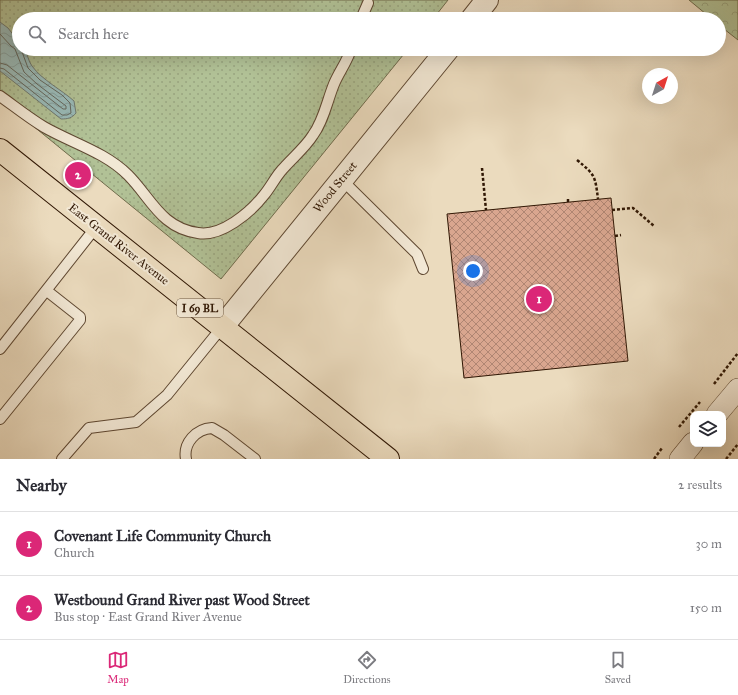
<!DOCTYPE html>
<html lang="en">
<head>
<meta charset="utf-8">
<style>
	:root { --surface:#fff; --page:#f2f2f3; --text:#2b2b33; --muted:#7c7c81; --line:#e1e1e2; --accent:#db2777 }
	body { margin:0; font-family:"IM FELL Great Primer",serif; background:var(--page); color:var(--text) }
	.controls { position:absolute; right:12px; bottom:12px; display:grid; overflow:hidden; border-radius:8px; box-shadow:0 4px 16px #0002 }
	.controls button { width:36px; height:36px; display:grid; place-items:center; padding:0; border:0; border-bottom:1px solid var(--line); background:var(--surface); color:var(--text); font:20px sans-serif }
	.compass { position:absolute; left:642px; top:68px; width:36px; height:36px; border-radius:50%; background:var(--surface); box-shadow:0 4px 16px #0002; rotate:39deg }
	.you { position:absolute; left:473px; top:271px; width:14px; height:14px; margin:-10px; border:3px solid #fff; border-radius:50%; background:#1a73e8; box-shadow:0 0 0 6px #1a73e833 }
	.badge { display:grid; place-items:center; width:26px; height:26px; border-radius:50%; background:var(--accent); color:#fff; font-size:13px; font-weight:700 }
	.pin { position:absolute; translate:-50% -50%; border:2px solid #fff; box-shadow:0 1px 4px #0006 }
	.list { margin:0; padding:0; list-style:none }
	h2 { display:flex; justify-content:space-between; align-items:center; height:52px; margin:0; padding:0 16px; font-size:17px }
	h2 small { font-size:13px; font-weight:400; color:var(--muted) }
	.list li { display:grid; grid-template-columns:26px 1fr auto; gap:12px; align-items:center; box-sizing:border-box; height:64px; padding:0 16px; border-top:1px solid var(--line) }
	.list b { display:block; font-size:15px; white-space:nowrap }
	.list p { margin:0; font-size:13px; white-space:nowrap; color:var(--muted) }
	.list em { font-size:13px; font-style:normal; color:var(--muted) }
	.icon { flex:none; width:22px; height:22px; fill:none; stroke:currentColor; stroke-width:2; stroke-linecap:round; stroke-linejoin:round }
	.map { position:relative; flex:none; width:738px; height:459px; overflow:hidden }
	.search { position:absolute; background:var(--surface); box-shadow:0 4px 16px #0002; left:12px; right:12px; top:12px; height:44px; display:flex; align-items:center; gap:10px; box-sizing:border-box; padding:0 14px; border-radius:22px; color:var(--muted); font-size:15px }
	.sheet { height:180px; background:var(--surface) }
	nav { display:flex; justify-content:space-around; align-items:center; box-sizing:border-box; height:56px; border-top:1px solid var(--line); background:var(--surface); font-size:11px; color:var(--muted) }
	nav a { display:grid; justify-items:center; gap:2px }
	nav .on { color:var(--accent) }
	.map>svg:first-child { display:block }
</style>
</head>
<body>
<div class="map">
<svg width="738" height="459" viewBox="0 0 738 459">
	<defs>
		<pattern id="grass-dots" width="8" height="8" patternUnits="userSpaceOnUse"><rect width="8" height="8" fill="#b1c196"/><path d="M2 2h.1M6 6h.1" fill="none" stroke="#99a580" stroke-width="1.8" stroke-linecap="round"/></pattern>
		<pattern id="park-crowns" width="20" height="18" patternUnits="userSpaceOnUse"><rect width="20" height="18" fill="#b1c196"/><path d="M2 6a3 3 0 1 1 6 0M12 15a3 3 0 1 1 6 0" fill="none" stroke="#99a580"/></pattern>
		<pattern id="water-waves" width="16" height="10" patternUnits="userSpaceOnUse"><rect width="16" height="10" fill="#99bab8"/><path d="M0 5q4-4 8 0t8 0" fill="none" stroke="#849f9d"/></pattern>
		<pattern id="building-cross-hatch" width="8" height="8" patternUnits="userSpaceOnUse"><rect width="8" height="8" fill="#d9a68f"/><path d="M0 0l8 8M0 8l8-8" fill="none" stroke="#b08673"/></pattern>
	</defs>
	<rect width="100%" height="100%" fill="#ebdbbe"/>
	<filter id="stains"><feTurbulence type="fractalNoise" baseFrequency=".005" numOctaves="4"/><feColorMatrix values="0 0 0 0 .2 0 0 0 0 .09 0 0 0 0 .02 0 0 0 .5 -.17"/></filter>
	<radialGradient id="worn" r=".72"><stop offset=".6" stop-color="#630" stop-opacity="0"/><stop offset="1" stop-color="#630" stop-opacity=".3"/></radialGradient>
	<polygon fill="url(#grass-dots)" stroke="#706c4d" points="0,0 448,0 433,19 19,19 19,49 408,49 221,279 0,99"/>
	<polygon fill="url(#park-crowns)" stroke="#706c4d" points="689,0 738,0 738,40 719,25 719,19 712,19"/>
	<path fill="url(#water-waves)" stroke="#6f7970" d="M0,22l8,6 11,14v7h5c4,5 4,12 8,17 10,14 30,24 42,35l2,12c-4,5 -8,6 -15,6l-61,-48z"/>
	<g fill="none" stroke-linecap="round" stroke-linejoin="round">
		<g stroke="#64685e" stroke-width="1">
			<polyline points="0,34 11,46 15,49 24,72 37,84 66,106 66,109 63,109 7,65 0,63"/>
			<polyline points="0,68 4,69 62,115 67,115 71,113 70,103 62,95 40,80 28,68 21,49"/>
		</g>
	</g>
	<polygon fill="url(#building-cross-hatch)" stroke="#301704" points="611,198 628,361 464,378 447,214"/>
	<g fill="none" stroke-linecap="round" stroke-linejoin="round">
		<g stroke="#5f4832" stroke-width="12">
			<g id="service">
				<polyline points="361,19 368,3"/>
				<path d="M0,96c14,10 29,22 44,31 28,16 61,25 84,48 23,23 33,53 70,58 23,4 52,-20 66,-38 6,-7 11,-17 17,-24 10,-12 24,-23 32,-36 11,-15 14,-34 21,-51 5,-12 13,-22 17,-35"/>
				<polyline points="342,180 417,254 423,269"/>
				<polyline points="0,349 96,227"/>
				<polyline points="0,419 80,320 80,317 47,291"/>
				<polyline points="62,459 89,428 136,422 167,395 223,326"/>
				<path d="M186,459c-3,-16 10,-30 26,-31l12,7 31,24"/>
			</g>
		</g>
		<g stroke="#5f4832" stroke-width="22">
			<g id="minor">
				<polyline points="717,414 738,389"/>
				<polyline points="680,459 693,443"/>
			</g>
		</g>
		<g stroke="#5f4832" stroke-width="24">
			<g id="tertiary">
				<polyline points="472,19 487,0"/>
				<polyline points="223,326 448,49"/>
			</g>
		</g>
		<g stroke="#301704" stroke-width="24">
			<polyline id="primary" points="0,150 388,459"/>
		</g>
		<g stroke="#301704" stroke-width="2.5" stroke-dasharray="3 2" stroke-linecap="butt">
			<path d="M577,160c18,15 18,15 21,39"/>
			<polyline points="482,168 486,210"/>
			<polyline points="568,199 568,202"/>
			<polyline points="612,210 633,208 654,226"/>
			<polyline points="615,236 621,235"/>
			<polyline points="714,384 738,353"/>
			<polyline points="679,427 700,402"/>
			<polyline points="654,459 662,448"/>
			<polyline points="726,459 738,444"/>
		</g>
		<use href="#service" stroke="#f2e8d5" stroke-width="10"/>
		<use href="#minor" stroke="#f2e8d5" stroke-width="21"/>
		<use href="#tertiary" stroke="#f2e8d5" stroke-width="22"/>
		<use href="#primary" stroke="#ebdbbe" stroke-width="22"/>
	</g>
	<g text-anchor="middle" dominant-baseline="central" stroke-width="4" stroke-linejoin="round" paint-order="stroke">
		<rect fill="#f2e8d5" stroke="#6a5643" stroke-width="1" x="177" y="299" width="46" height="18" rx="3"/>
		<g font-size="11" font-weight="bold" fill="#301704">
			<text x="200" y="308">I 69 BL</text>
		</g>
		<g font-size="12" fill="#301704" stroke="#f2e8d5">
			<text transform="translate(335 187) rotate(-51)">Wood Street</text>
			<text transform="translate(119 244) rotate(38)">East Grand River Avenue</text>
		</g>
	</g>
	<rect width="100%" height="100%" filter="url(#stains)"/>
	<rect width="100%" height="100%" fill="url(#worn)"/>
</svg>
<div class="controls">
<button><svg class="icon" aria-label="layers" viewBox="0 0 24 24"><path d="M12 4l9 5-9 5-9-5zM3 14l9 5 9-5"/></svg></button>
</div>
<svg class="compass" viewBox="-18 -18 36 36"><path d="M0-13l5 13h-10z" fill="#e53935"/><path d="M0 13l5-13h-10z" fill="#7c7c81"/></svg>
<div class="you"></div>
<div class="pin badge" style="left:539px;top:299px">1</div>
<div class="pin badge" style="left:78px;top:175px">2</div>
<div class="search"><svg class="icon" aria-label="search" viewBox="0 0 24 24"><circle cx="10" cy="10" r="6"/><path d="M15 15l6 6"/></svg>Search here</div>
</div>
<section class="sheet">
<h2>Nearby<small>2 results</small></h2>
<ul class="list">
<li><span class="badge">1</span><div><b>Covenant Life Community Church</b><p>Church</p></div><em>30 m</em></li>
<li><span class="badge">2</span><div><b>Westbound Grand River past Wood Street</b><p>Bus stop · East Grand River Avenue</p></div><em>150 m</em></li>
</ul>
</section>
<nav>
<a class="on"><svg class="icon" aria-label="map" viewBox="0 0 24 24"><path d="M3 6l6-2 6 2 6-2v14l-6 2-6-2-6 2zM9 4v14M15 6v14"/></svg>Map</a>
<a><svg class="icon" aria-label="directions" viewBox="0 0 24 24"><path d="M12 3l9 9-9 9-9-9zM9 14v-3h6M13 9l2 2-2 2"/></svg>Directions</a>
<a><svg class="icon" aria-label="saved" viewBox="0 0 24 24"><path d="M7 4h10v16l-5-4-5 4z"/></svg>Saved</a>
</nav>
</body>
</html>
